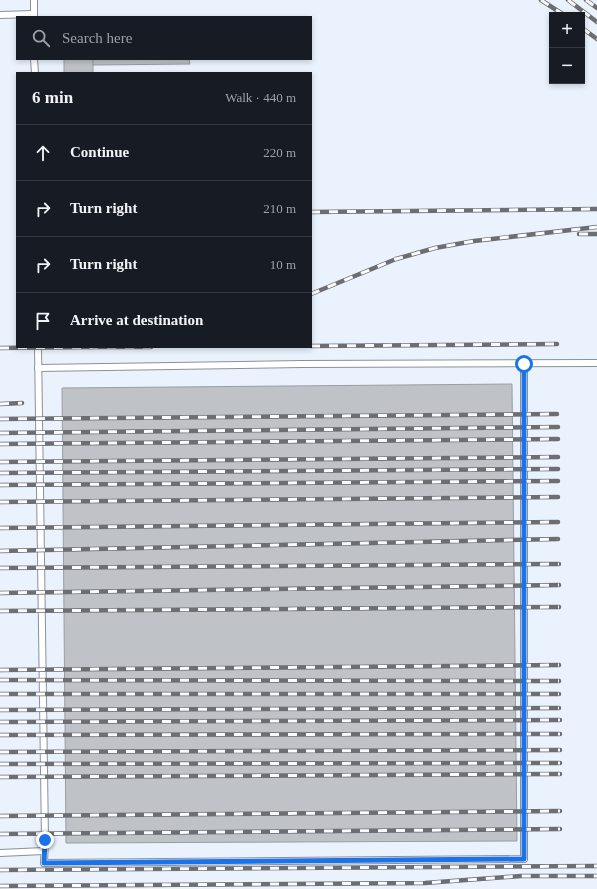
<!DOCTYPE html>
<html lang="en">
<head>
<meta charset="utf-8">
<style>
	:root { --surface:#171b24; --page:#20242c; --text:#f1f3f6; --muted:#9ea1a6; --line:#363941 }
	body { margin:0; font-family:Georgia,serif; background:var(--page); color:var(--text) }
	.controls { position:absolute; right:12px; top:12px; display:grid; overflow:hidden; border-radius:0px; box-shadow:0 2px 6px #0003 }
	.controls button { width:36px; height:36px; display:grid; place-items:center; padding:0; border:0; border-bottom:1px solid var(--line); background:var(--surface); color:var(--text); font:20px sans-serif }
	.stop { position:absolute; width:12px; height:12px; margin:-9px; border:3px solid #1a73e8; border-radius:50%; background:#fff }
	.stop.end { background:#1a73e8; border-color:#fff; box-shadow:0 1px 4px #0008 }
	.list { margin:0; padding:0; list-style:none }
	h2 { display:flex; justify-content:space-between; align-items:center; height:52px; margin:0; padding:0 16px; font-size:17px }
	h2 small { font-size:13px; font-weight:400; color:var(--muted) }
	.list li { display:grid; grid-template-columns:26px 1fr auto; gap:12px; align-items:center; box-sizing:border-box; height:56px; padding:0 16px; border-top:1px solid var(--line) }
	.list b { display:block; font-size:15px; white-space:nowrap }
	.list em { font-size:13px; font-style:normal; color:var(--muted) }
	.icon { flex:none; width:22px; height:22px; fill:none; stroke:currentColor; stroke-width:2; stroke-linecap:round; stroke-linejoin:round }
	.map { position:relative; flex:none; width:597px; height:889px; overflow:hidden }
	.search { position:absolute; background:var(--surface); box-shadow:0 2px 6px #0003; left:16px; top:16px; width:296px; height:44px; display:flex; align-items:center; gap:10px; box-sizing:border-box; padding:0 14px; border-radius:0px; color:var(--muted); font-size:15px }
	.panel { position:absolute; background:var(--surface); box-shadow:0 2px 6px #0003; left:16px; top:72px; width:296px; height:276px; border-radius:0px }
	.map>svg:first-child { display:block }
</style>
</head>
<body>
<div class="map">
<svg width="597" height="889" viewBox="0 0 597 889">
	<rect width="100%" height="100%" fill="#f9fbfe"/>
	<path fill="#eaf2fe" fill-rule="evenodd" d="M0,0h597v889h-597zM552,15h30v66h-30zM17,17h294v42h-294zM17,73h294v274h-294z"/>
	<g fill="#bfc3c8" stroke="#9a9ea3">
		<rect x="64" y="59" width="29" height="14"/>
		<polygon points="93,59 189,59 190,64 93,65"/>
		<polygon points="512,384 517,841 66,843 62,388"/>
	</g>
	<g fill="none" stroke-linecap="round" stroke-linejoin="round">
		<g stroke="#8d9095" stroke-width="8">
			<g id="service">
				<polyline points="34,0 34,14"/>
				<polyline points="0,15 34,14 34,17"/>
				<polyline points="34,59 35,73"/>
				<polyline points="38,347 45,840 44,863 524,859 524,363"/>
				<polyline points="38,368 302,364 597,363"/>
				<polyline points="0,853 44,851"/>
			</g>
		</g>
		<use href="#service" stroke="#fff" stroke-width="6"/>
		<g stroke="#6c6e71" stroke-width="4.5">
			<g id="rail">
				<polyline points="541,0 564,15"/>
				<polyline points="568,0 597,22"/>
				<polyline points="586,0 597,8"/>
				<polyline points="582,28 597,39"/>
				<polyline points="311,212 597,209"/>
				<polyline points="579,234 597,234"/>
				<polyline points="311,294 396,259 435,248 474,241 597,227"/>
				<polyline points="311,346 557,344"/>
				<polyline points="89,347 151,347"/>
				<polyline points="0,348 93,347"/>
				<polyline points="0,404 22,403"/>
				<polyline points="0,419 557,414"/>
				<polyline points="0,433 558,427"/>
				<polyline points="0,444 558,439"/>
				<polyline points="0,462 558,457"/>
				<polyline points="0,473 558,469"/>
				<polyline points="0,485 558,481"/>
				<polyline points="0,502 558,497"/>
				<polyline points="0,528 558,522"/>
				<polyline points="0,551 558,539"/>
				<polyline points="0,568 559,564"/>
				<polyline points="0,593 559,585"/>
				<polyline points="0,611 559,607"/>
				<polyline points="0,670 559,665"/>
				<polyline points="0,680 559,681"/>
				<polyline points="0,694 559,694"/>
				<polyline points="0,710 559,708"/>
				<polyline points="0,722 560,720"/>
				<polyline points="0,735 560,734"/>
				<polyline points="0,752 560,750"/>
				<polyline points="0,764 560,763"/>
				<polyline points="0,777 560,774"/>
				<polyline points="0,816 560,811"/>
				<polyline points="0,834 560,829"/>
				<polyline points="0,870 597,866"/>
				<polyline points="0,886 425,883 521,876 597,876"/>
			</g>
		</g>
		<use href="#rail" stroke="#f9fbfe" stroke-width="3" stroke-dasharray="9" stroke-linecap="butt"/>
	</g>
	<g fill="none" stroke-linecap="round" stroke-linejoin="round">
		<polyline stroke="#1a73e8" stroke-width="5" points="45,840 44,863 524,859 524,364"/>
	</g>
</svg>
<div class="controls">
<button>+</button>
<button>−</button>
</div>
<div class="stop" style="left:524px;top:364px"></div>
<div class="stop end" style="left:45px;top:840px"></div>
<div class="search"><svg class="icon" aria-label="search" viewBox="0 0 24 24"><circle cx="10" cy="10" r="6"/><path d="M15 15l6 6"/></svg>Search here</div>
<section class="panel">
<h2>6 min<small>Walk · 440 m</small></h2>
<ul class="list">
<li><svg class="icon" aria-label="ahead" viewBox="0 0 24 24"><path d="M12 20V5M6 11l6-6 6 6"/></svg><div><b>Continue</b></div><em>220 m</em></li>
<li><svg class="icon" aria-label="right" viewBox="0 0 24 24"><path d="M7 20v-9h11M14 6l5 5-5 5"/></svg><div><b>Turn right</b></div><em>210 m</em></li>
<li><svg class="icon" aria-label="right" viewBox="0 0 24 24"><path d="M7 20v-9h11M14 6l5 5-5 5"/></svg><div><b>Turn right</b></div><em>10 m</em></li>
<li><svg class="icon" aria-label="arrive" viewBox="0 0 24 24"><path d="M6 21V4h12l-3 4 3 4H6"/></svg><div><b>Arrive at destination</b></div></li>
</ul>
</section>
</div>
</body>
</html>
